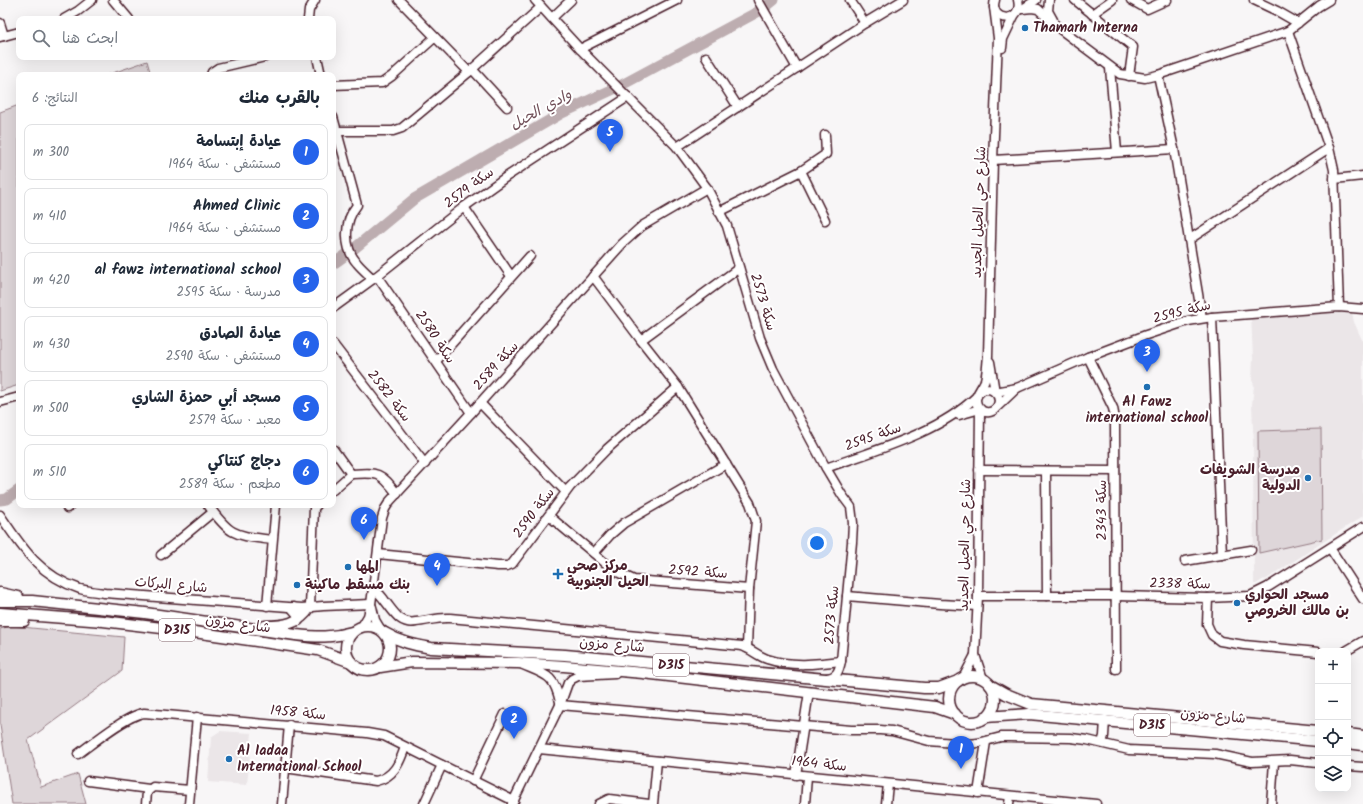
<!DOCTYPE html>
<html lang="ar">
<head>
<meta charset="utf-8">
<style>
	:root { --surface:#fff; --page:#f6f6f7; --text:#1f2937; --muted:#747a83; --line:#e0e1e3; --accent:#2563eb }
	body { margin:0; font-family:Kalam,"Playpen Sans Arabic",sans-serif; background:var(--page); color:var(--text); direction:rtl }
	.controls { position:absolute; right:12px; bottom:12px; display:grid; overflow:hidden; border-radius:8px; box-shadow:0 4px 16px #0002 }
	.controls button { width:36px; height:36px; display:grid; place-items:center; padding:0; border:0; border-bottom:1px solid var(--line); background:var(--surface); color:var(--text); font:20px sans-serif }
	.you { position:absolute; left:817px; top:543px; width:14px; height:14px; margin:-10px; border:3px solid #fff; border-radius:50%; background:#1a73e8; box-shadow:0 0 0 6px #1a73e833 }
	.badge { display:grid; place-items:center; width:26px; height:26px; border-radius:50%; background:var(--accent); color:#fff; font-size:13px; font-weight:700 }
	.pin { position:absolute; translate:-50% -33px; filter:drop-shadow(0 1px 2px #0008) }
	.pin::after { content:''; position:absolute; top:21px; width:14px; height:12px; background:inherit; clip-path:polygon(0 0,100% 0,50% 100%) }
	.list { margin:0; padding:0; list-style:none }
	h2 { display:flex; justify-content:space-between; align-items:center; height:52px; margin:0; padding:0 16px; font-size:17px }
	h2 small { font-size:13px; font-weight:400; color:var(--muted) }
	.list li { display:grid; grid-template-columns:26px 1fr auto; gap:12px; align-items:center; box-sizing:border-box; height:56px; margin:0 8px 8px; padding:0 8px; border:1px solid var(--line); border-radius:8px }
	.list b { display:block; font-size:15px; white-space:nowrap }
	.list p { margin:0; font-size:13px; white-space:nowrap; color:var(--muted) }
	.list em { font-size:13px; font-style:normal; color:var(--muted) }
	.icon { flex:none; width:22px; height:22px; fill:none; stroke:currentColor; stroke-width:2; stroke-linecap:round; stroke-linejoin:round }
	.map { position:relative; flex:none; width:1363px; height:804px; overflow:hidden; direction:ltr }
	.search { position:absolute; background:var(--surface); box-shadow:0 4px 16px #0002; left:16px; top:16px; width:320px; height:44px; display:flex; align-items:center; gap:10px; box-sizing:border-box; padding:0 14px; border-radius:8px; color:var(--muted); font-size:15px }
	.panel { position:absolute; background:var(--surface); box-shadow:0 4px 16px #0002; left:16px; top:72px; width:320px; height:436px; border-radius:8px; direction:rtl }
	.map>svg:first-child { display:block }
</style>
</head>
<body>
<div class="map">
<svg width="1363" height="804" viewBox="0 0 1363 804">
	<rect width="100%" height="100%" fill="#f8f6f7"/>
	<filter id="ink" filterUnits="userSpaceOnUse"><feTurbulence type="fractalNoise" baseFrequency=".025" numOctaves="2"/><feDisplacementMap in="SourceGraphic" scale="8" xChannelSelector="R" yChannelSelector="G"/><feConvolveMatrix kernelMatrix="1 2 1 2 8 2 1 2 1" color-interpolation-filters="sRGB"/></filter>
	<g filter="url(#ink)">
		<g fill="#ebe6e8">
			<polygon points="1352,312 1354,322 1363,342 1363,516 1265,580 1264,579 1256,584 1254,584 1253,439 1254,438 1253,430 1252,404 1254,385 1252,380 1253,359 1251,315"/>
			<polygon points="220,731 252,733 247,785 208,782 211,737"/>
		</g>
		<g fill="#ded6d9" stroke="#947a82">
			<polygon points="147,61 151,75 107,75"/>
			<polygon points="19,105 19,385 0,391 0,112"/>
			<polygon points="1321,429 1322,539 1259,553 1258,431"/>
			<polygon points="11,626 124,637 122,671 28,740 41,787 78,774 86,804 12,804 0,725 0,629"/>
		</g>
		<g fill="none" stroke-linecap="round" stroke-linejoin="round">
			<g stroke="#bdadb0" stroke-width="11">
				<polyline points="333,264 350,252 414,199 562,113 618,87 763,9 774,0"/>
				<polyline points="0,500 7,499 19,490"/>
			</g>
			<g stroke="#4a1f2b" stroke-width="11">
				<g id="minor">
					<polyline points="113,0 129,19"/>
					<polyline points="399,0 469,72"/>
					<path d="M535,0l45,49 97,98 30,41 20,38 33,112 13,31 53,99 16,27 9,12 2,16 -1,19 -11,119c-2,10 -4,16 -14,17"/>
					<polyline points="758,0 797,68"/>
					<polyline points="850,0 865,23"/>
					<path d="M995,0c-7,23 29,24 23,0"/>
					<polyline points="1049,0 1048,11 1053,20"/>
					<polyline points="1075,0 1133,47 1129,76"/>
					<polyline points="1131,0 1147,9 1167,0"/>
					<polyline points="1254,0 1277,11 1298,23"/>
					<polyline points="1024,8 1036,0"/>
					<polyline points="1022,9 1032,8 1038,9 1060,29 1120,74 1145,78 1158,75 1288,31 1319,6 1329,0"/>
					<polyline points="1092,14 1112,0"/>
					<polyline points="552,18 571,0"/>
					<polyline points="64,19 78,11 92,0"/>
					<polyline points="308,19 309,10 315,0"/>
					<polyline points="0,23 4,36"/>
					<polyline points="1288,31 1329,148 1334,170 1339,307"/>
					<polyline points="0,37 19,32"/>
					<polyline points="1002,48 1003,39 1014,16"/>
					<polyline points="580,49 677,0"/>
					<polyline points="317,57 321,75"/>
					<polyline points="706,57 738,107"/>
					<polyline points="1110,68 1117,152"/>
					<polyline points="472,69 507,107"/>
					<polyline points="211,75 212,72 218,68 265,57"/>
					<polyline points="1158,75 1174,149 1202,318"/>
					<polyline points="333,85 382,83 392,76 434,38"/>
					<path d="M333,117l24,88c-13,16 -14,42 0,58 5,6 11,11 16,16"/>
					<polyline points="337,131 393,131 402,128 469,72 541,7"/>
					<polyline points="677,147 865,23 903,0"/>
					<polyline points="993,160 1174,149"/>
					<polyline points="801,171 825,220"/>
					<polyline points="1334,179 1363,176"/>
					<polyline points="464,207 511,276"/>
					<polyline points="719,212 801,171 826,154 825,135"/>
					<polyline points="1190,239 1329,148"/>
					<polyline points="377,276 471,413"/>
					<polyline points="593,276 641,340 678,387 750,503 756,521 749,589 747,648"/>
					<polyline points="333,308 373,279 464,207 506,177 628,97"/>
					<polyline points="1212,317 1222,555"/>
					<polyline points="641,340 739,268"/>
					<polyline points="333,344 425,464"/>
					<polyline points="1088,357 1113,408 1115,419 1116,669"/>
					<polyline points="436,361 530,256"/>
					<polyline points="990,362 995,392"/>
					<polyline points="995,392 1017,388 1088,357 1146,335 1188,321 1212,317 1339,307 1363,309"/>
					<path d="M979,393c5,-5 10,-5 16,-1 11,12 -5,27 -15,17 -3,-3 -4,-6 -4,-9 0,-7 7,-13 9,-20 2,-8 2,-16 3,-24l5,-196 5,-122 -4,-31"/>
					<polyline points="0,402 19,397"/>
					<polyline points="480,403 566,492"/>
					<polyline points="998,406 1017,388"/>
					<polyline points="980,409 978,596 975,655 983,679"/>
					<polyline points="959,415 980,409"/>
					<path d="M333,449l18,25c27,-2 30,-2 46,20"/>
					<path d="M826,468c50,-18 113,-35 151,-72"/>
					<polyline points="979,470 1115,471"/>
					<polyline points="1046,471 1047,596"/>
					<polyline points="333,490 351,474"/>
					<path d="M208,505c23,32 27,30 64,35"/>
					<polyline points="67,508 71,505"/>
					<path d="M0,515c22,33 40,61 80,74 8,2 17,3 25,4l197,15 21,-2 48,-2"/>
					<polyline points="549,516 615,571 634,580 749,589"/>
					<polyline points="1330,548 1363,599"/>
					<polyline points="594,553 610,535 624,523 726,464"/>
					<polyline points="378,554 498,566 507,566 512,564 570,487 607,449 678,387"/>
					<polyline points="161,555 213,512"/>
					<polyline points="1185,561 1251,550"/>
					<path d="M373,587c4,5 9,9 12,14 9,11 15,24 31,21 12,-1 22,-5 34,-4l292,28c9,3 16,10 25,13 24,8 50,5 74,2"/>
					<polyline points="847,596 940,604 977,606"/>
					<polyline points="978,596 1116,596 1208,598 1250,596 1268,587 1363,527"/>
					<polyline points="1208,598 1207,624 1212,635 1220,641 1244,645 1318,652"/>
					<polyline points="267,606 276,505"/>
					<polyline points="310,607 314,508 317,505"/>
					<polyline points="372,607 375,620 381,630"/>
					<polyline points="362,626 368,616 371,604 382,518 385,509 390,501 471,413 622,244 642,226 707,188"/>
					<polyline points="1346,651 1363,641"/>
					<path d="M523,665c24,10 31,10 37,37"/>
					<polyline points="963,678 975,655"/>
					<polyline points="560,705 851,730 880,730 892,731 929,741 969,744 978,743 1001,737 1010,737 1071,738 1087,740 1129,750 1215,754 1252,762 1290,760 1318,763"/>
					<polyline points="1102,743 1104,736 1105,720"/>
					<polyline points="539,749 1096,804"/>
					<path d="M78,754c15,-11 49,-39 66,-41l223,20 17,3 130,65"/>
					<polyline points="1348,766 1363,767"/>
					<path d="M285,768l91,13c18,-4 24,-19 29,-34"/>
					<polyline points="796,775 809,692"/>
					<polyline points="88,781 149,789"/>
					<polyline points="473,781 505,714"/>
					<polyline points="978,793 986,742"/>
					<polyline points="146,804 147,792 153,787 190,790"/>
					<polyline points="189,804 197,717"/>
					<polyline points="282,804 289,725"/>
					<polyline points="424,804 442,765"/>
					<polyline points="512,804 560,705 568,683 572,679 578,676 615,674"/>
					<polyline points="599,804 609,799 649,804"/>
					<polyline points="653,804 657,761"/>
					<polyline points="805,804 807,776"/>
					<polyline points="886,804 888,784"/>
					<polyline points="1009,804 1010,796"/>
					<polyline points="1271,804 1274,762"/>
				</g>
			</g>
			<g stroke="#4a1f2b" stroke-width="13">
				<g id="major">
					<polyline points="0,593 18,597"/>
					<path d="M0,601h32l113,12 151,22c21,2 36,3 56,-3"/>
					<polyline points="293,608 299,615 298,620"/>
					<polyline points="0,613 103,621 187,631 318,650 351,662"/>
					<polyline points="0,621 24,621"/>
					<circle cx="368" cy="648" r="22"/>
					<path d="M265,626c20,0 34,-2 45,-19"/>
					<path d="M385,633c15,9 29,12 46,15l134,7 359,33h15l19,-7"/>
					<polyline points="380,667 412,662 518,663 564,666 643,673 935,707 955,714"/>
					<circle cx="972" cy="699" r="23"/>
					<polyline points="990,685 1006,694 1031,704 1318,731"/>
					<polyline points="985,717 1029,714 1318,741"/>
					<polyline points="1348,734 1363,736"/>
					<polyline points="1348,743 1363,745"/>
				</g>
			</g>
			<use href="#minor" stroke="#fff" stroke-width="8"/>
			<use href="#major" stroke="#fff" stroke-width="10"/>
		</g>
	</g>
	<g fill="#1f6fb2" stroke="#fff" stroke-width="1.5">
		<circle cx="1025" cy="28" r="4"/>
		<circle cx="1147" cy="387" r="4"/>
		<circle cx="1308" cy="478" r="4"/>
		<circle cx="348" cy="567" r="4"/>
		<path d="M556 568h4v4h4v4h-4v4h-4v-4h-4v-4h4z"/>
		<circle cx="297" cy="585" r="4"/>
		<circle cx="1237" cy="603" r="4"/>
		<circle cx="229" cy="759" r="4"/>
	</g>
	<g text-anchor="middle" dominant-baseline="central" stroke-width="4" stroke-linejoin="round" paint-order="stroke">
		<g fill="#fff" stroke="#80626b" stroke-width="1">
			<rect x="159" y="619" width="36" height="22" rx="3"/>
			<rect x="653" y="654" width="36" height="22" rx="3"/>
			<rect x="1134" y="714" width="36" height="22" rx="3"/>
		</g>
		<g font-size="13" font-weight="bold" fill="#4a1f2b">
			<text x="177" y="630">D315</text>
			<text x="671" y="665">D315</text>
			<text x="1152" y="725">D315</text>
		</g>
		<g font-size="14" font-weight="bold" fill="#4a1f2b" stroke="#fff" text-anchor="start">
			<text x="1033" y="28">Thamarh Interna</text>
			<text x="1147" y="402" text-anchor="middle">Al Fawz<tspan x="1147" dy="16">international school</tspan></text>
			<text x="1300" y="470" text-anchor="end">مدرسة الشويفات<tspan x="1300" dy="16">الدولية</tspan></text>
			<text x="567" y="566">مركز صحي<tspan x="567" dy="16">الحيل الجنوبية</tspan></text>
			<text x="356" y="567">المها</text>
			<text x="305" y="585">بنك مسقط ماكينة</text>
			<text x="1245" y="595">مسجد الحواري<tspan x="1245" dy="16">بن مالك الخروصي</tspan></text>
			<text x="237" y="751">Al Iadaa<tspan x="237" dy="16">International School</tspan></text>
		</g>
		<g font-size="14" fill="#4a1f2b" stroke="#fff">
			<text transform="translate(469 188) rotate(-37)">سكة 2579</text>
			<text transform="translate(979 212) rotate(-88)">شارع حي الحيل الجديد</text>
			<text transform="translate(763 302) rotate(73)">سكة 2573</text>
			<text transform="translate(1182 312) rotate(-14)">سكة 2595</text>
			<text transform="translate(435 337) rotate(56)">سكة 2580</text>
			<text transform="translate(496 366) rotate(-48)">سكة 2589</text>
			<text transform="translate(389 396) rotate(52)">سكة 2582</text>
			<text transform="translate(873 437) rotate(-20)">سكة 2595</text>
			<text transform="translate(1102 510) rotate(-90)">سكة 2343</text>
			<text transform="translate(534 513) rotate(-53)">سكة 2590</text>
			<text transform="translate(965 545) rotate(-89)">شارع حي الحيل الجديد</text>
			<text transform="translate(698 572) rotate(4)">سكة 2592</text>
			<text transform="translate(1180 584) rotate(1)">سكة 2338</text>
			<text transform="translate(171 585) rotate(5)">شارع البركات</text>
			<text transform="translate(832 615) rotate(-85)">سكة 2573</text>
			<text transform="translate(238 624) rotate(8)">شارع مزون</text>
			<text transform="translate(612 645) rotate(5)">شارع مزون</text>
			<text transform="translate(298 713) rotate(5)">سكة 1958</text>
			<text transform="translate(1213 716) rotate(5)">شارع مزون</text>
			<text transform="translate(819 764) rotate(6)">سكة 1964</text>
		</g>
		<g font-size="15" font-style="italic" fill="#72515a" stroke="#fff">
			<text transform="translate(541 110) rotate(-29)">وادي الحيل</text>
		</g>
	</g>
</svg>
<div class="controls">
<button>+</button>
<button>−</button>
<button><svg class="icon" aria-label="locate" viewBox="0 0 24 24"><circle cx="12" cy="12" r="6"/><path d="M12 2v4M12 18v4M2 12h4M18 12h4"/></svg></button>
<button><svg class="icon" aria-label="layers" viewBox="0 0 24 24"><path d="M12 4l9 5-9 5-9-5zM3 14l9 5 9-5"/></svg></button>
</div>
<div class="you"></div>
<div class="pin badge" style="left:961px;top:769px">1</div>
<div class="pin badge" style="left:514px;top:739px">2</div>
<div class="pin badge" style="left:1147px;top:372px">3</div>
<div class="pin badge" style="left:437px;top:586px">4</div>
<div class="pin badge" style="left:610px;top:152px">5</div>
<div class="pin badge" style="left:364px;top:540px">6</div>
<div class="search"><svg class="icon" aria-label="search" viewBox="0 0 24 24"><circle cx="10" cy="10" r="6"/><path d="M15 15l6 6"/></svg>ابحث هنا</div>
<section class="panel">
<h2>بالقرب منك<small>النتائج: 6</small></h2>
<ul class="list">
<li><span class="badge">1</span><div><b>عيادة إبتسامة</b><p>مستشفى · سكة 1964</p></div><em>300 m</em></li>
<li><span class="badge">2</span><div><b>Ahmed Clinic</b><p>مستشفى · سكة 1964</p></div><em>410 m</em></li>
<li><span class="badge">3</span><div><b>al fawz international school</b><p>مدرسة · سكة 2595</p></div><em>420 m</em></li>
<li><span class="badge">4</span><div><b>عيادة الصادق</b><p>مستشفى · سكة 2590</p></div><em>430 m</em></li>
<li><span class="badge">5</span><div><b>مسجد أبي حمزة الشاري</b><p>معبد · سكة 2579</p></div><em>500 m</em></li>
<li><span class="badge">6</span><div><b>دجاج كنتاكي</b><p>مطعم · سكة 2589</p></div><em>510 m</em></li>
</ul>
</section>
</div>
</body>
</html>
